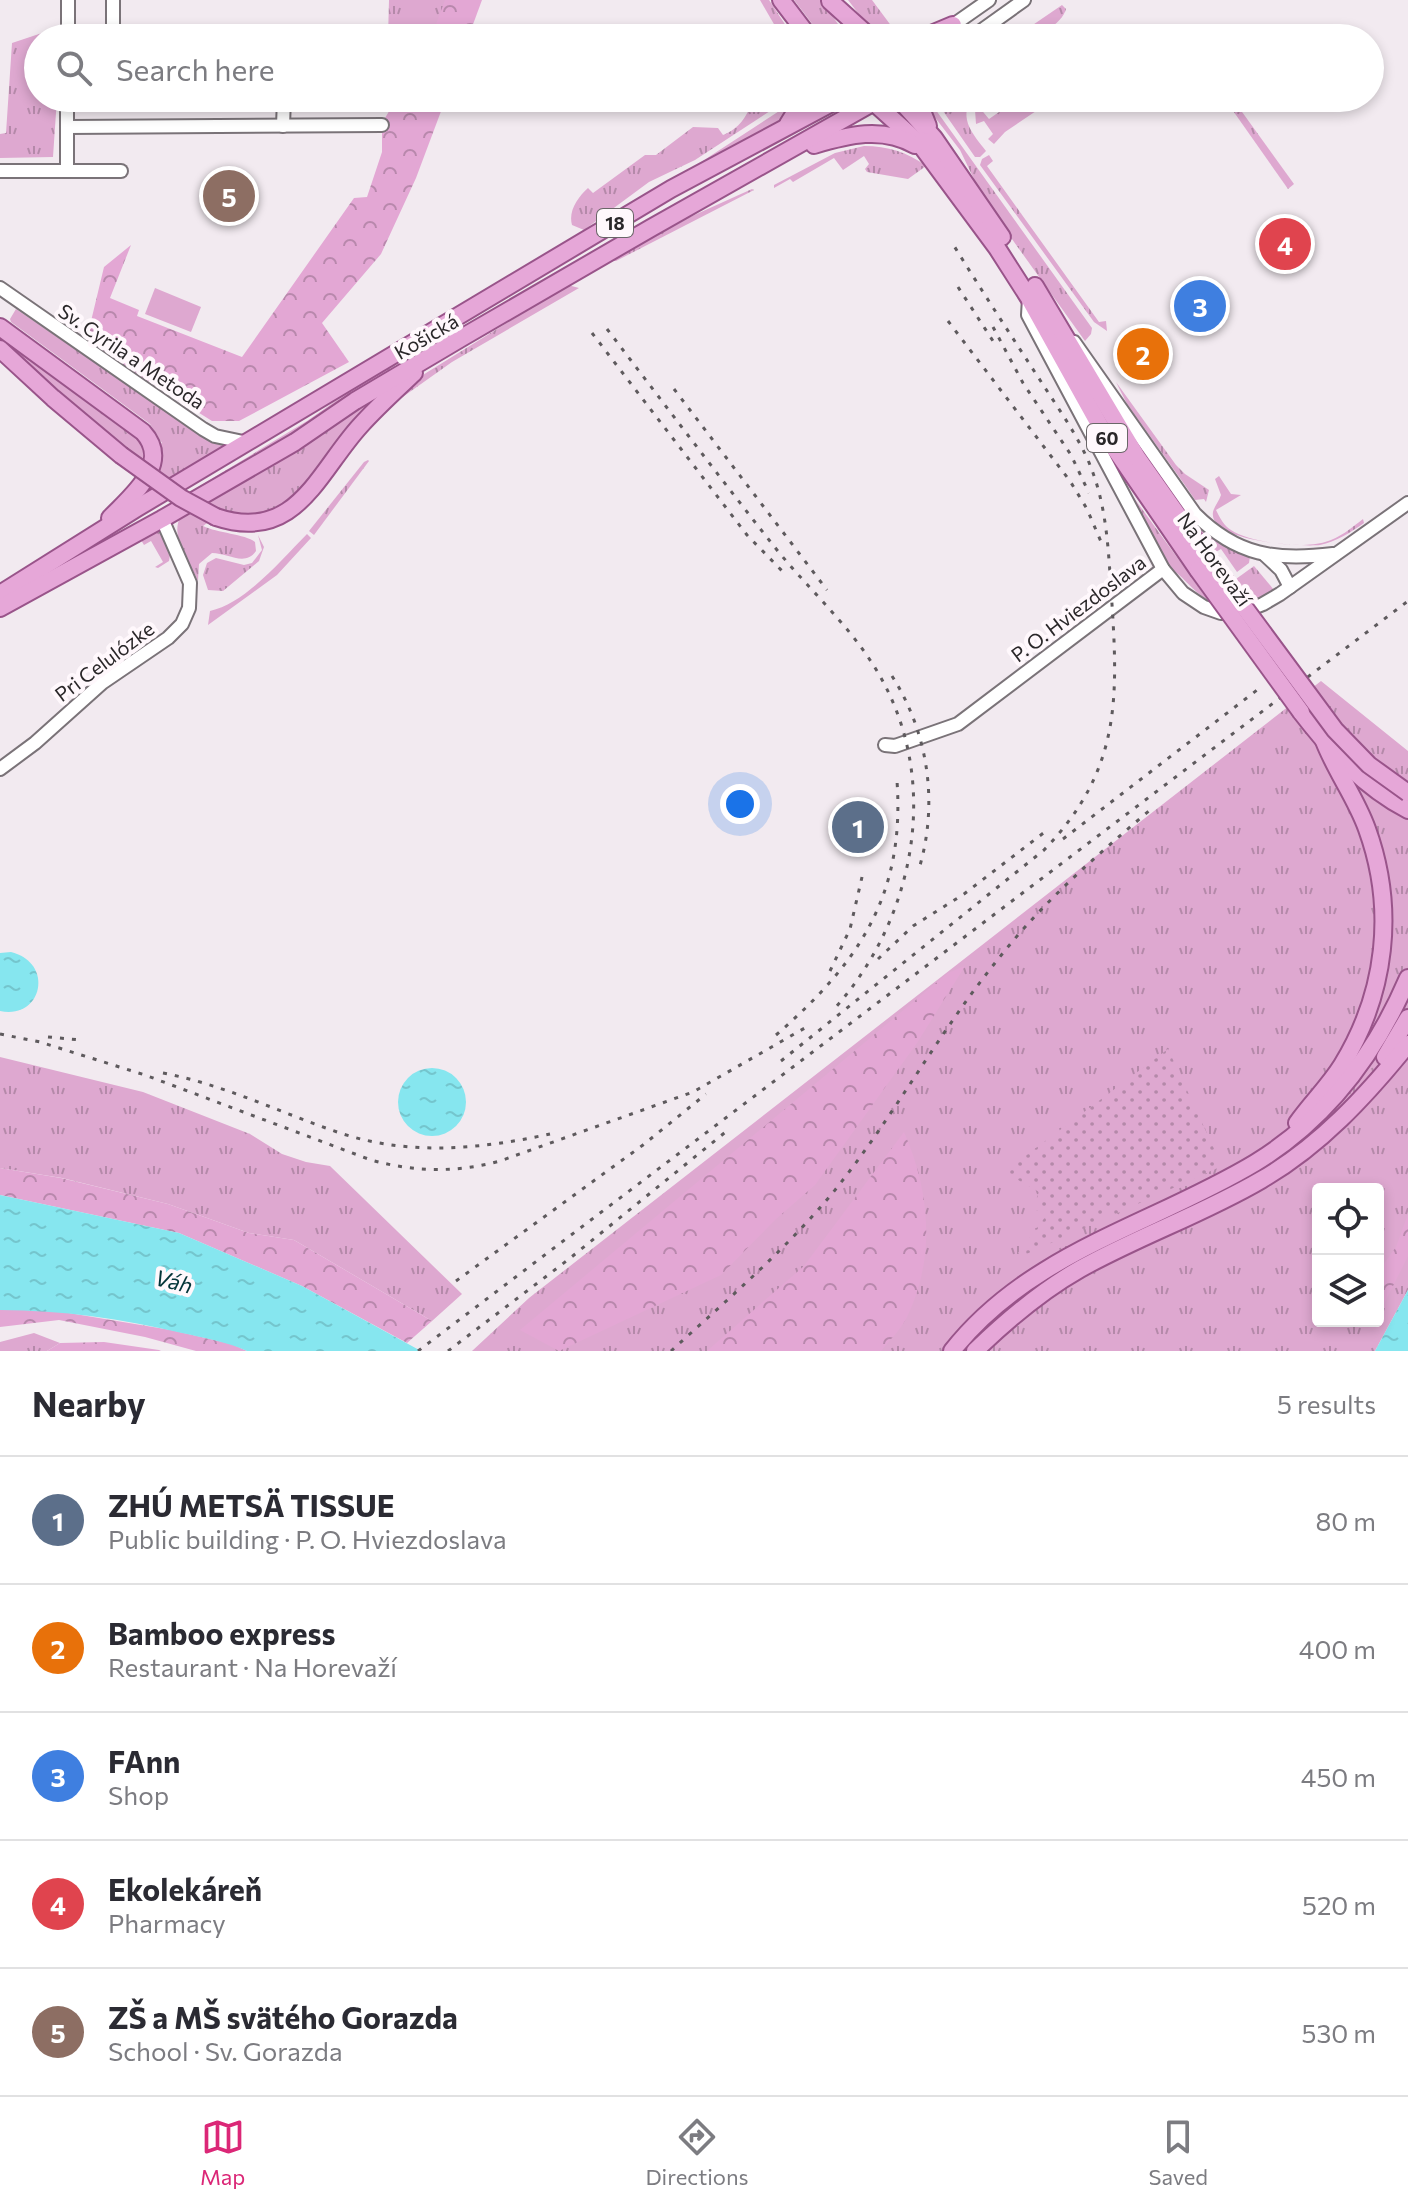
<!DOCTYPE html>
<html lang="en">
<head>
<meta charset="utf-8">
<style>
	:root { --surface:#fff; --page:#f7f7f7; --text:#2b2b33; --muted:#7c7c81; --line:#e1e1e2; --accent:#db2777 }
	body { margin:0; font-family:Commissioner,sans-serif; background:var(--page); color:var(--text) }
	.controls { position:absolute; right:24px; bottom:24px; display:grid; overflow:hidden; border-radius:8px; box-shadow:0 4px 12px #0003 }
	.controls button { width:72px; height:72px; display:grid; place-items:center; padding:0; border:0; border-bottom:2px solid var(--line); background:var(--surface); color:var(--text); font:40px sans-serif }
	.you { position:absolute; left:740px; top:804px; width:28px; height:28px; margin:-20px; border:6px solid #fff; border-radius:50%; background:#1a73e8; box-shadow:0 0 0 12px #1a73e833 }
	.badge { display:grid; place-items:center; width:52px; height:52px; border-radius:50%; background:var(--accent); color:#fff; font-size:26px; font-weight:700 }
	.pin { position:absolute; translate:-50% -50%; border:4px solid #fff; box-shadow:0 2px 8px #0006 }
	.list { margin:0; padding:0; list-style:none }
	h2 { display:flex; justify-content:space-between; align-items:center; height:104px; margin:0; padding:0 32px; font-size:34px }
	h2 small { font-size:26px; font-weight:400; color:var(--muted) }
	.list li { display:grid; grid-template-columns:52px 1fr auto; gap:24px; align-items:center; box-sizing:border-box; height:128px; padding:0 32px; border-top:2px solid var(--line) }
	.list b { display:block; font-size:30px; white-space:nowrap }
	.list p { margin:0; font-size:26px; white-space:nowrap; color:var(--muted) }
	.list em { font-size:26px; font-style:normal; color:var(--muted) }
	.icon { flex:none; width:44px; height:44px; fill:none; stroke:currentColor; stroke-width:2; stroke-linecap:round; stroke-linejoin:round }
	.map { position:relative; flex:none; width:1408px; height:1351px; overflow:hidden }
	.search { position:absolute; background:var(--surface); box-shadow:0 4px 12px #0003; left:24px; right:24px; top:24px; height:88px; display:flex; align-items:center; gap:20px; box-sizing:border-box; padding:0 28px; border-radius:44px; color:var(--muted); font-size:30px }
	.sheet { height:744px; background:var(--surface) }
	nav { display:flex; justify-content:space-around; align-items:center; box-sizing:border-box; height:112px; border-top:2px solid var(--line); background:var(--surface); font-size:22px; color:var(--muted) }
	nav a { display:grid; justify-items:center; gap:4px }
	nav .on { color:var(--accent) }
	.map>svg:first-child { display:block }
</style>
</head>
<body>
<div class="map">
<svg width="1408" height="1351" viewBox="0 0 1408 1351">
	<defs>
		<pattern id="grass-tufts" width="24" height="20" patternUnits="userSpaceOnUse" patternTransform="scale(2)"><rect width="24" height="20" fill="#dea8d0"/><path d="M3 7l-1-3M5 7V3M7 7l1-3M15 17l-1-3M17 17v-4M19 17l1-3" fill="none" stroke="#b489a9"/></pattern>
		<pattern id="forest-crowns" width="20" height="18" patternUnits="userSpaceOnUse" patternTransform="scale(2)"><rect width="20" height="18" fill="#e3a7d4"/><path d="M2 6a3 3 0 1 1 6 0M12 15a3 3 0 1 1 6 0" fill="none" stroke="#b888ac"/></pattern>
		<pattern id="garden-dots" width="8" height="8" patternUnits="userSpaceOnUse" patternTransform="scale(2)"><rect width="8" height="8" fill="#dea8d0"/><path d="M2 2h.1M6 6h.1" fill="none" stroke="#b489a9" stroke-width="1.8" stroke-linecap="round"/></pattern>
		<pattern id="water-ripples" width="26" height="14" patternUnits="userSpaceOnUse" patternTransform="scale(2)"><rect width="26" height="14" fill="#86e6ef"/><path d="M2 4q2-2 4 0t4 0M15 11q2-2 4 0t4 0" fill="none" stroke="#74c5cd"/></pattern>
	</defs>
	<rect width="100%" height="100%" fill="#f2eaf0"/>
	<g fill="url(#grass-tufts)" fill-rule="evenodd">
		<polygon points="389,0 446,0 432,38 388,38"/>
		<polygon points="760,0 769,0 794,38 782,38"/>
		<polygon points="794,0 821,0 848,38 823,38"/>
		<path d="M848,0h24l26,35c-23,1 -37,-18 -50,-35z"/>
		<path d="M1062,5l4,4c-4,15 -28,29 -43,29l-2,-5z"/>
		<polygon points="57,28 57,38 38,38 38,98 57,98 53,157 0,158 0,134 6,133 12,43"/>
		<path d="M751,98h39l-95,62 -46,22 -65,48 -12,-5c-4,-14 6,-28 16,-37l5,5 52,-38h11l37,-28 25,1 5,7c17,-7 23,-18 30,-34z"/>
		<path d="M934,98h37c-12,22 2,36 15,53l-6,6h-5z"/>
		<polygon points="1019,98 1043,98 1048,103 1005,132 994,144 988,139 993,134 984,121 976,124 975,110 977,111 979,107 989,119"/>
		<polygon points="1224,98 1232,98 1294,184 1288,189"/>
		<polygon points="928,99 1092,328 1091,334 1085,341 984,200 960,150 927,107"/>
		<path d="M796,100c-21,34 -63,49 -98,64z"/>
		<path d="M864,146c24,0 43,6 62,20l-18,13 -41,-7 -2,-3 4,-5 -5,-8 -21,14 -9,-12 -41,24 -3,-3 -16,9v-3l61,-32z"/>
		<polygon points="989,155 993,161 987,166 1099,322 1106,321 1107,331 1094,322 980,165 982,159"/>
		<polygon points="752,189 754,190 616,261 610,261 690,217"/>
		<polygon points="568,285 579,288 452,362 390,406 410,384 426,373"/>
		<polygon points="16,309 201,434 230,444 138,500 158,445 162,443 150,424 11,322 10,319"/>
		<path d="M0,331l146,111 -1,21c-53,-35 -99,-80 -145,-123z"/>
		<polygon points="447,331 447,334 397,364 312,424 167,509 165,507 307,421 394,360"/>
		<polygon points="1116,382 1176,465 1185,474 1209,490 1206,502 1204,499 1195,500 1187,488 1127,404"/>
		<path d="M382,392l-90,109 -28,13 -24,2 -16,-5 -21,15c14,7 42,8 52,16l1,9c-11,16 -28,2 -44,2l-13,11 -1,17c-9,-22 -29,-43 -17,-66z"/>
		<polygon points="1123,421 1193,520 1206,533 1250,556 1249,563 1237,572 1221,549 1214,553 1155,472"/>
		<polygon points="368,460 369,461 314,535 309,531 364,462"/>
		<path d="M1219,476l12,18 10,1 -25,15c4,8 8,16 15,20 20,13 72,19 94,12 15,-4 26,-14 38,-23l1,4c-13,9 -28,19 -44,22 -18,2 -112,-3 -107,-33 1,-5 6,-11 8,-17l-6,-16z"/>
		<path d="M1121,480l87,120c-16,-8 -26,-27 -42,-34z"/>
		<polygon points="155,531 159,531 170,555 169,561 158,568 155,567 163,562 151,541 144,545 141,540"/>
		<path d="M307,534l4,4 -34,37 -69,50 2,-14c36,-8 71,-51 97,-77z"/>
		<polygon points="258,535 264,547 259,561 223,591 208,590 203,575 207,563 216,558 244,565 252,563 262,550"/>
		<polygon points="1254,566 1274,590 1252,601 1236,579"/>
		<path d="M1321,681l87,70v539l-33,61h-903l57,-53zM1318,1189h60v132h-60z"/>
		<polygon points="0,1057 143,1092 250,1134 282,1154 306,1162 330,1166 462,1294 432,1321 294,1240 249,1233 168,1204 62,1178 0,1168"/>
		<polygon points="34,1333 60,1343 47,1351 0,1351 0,1342"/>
	</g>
	<g fill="url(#forest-crowns)">
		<polygon points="445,0 482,0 468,38 431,38"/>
		<polygon points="397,98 446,98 416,178 381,254 322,323 349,362 239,421 212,421 86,342 104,267 131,245 110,298 139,310 137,316 242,357 354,198 367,197 382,152 382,123"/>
		<polygon points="965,966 917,1043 815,1185 776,1219 721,1275 559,1351 520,1330 948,973"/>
		<path d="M904,1132c26,59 32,125 3,185 -6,12 -17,23 -26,34h-174l97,-85z"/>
		<polygon points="0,1168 61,1178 168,1204 249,1233 294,1240 432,1321 407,1343 302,1286 179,1233 0,1195"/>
		<polygon points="1408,1214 1408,1256 1378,1316 1378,1272 1396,1247"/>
		<polygon points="0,1310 51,1310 171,1330 232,1344 247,1351 196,1351 145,1337 59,1320 0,1327"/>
		<polygon points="104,1342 159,1350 161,1351 47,1351 60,1343"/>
	</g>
	<polygon fill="url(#garden-dots)" points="1168,1049 1222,1166 1022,1256 1018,1253 1046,1216 1033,1208 1039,1192 1004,1172"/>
	<polygon fill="#dea8d0" points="155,288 201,307 191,332 145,314"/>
	<g fill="url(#water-ripples)">
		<path d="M11,952c44,11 31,68 -11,59v-58z"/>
		<circle cx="432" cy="1102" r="34"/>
		<path d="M0,1195l179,38 123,53 119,65h-174c-20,-9 -42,-13 -65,-18 -60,-14 -120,-23 -182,-23z"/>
		<polygon points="1408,1290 1408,1351 1375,1351"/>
	</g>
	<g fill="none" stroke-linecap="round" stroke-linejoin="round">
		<g stroke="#7a7378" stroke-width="16">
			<g id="minor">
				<polyline points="949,28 989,0"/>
				<polyline points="68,38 68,0"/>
				<polyline points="113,38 113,0"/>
				<polyline points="971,38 1024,0"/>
				<polyline points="283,126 284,98"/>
				<polyline points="67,127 382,125"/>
				<polyline points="0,171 121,171"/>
				<polyline points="67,171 67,98"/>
				<polyline points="0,288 203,429 215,436 248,443"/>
				<polyline points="1029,298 1028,315 1163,569 1183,593 1204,607 1221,613 1243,612 1263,604 1280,594 1408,503"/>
				<path d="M1074,342l121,172c42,42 81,47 138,40"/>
				<polyline points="1265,555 1281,570 1290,587"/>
				<polyline points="885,745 895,746 958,724 1163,569"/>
				<polyline points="0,769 35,743 102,683 168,638 182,624 189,608 190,583 162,519"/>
			</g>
		</g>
		<g stroke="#99548a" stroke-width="20">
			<g id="major">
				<polyline points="781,0 810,38"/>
				<polyline points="830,1 871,38"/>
				<polyline points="922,38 953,25"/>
				<polyline points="869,98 920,144 997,248 1029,298 1104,433 1198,570"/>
				<polyline points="898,98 934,138 1002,237"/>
				<polyline points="921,98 922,111 928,126"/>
				<polyline points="788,124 804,98"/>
				<path d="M814,145c34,-10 68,-19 101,0"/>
				<polyline points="1035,286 1137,457 1210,561"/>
				<path d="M0,327l143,105c29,32 -11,63 -33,86"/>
				<polyline points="0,349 53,398 121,455"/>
				<path d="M216,517c80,27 102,-45 144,-91 17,-19 36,-36 54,-53"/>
				<polyline points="0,594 137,508 671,189 841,98"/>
				<polyline points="0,608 162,519 295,442 355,401 463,337 651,228 881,98"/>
				<path d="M1301,712c30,39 63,75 107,98"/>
				<polyline points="1385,1057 1408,1018"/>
				<path d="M1297,1123c14,-20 32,-37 45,-58 44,-72 54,-156 25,-236 -11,-31 -31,-57 -43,-88"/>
				<path d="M952,1351c78,-99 200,-126 303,-188 72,-44 120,-108 153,-185"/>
				<path d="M975,1351c32,-31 66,-60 105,-82 59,-33 123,-55 181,-89 59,-34 105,-84 147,-136"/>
			</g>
		</g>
		<use href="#minor" stroke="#fff" stroke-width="12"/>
		<use href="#major" stroke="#e6a7d8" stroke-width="16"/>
		<g stroke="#5e5a5d" stroke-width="3" stroke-dasharray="4 8" stroke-linecap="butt">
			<polyline points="958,287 993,341"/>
			<polyline points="948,321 1070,481 1087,509 1102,544"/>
			<polyline points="993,327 1023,383 1071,455 1089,493"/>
			<path d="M607,329c55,72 110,145 166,216 34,43 75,78 104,126 65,108 39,246 -42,337"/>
			<polyline points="592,333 747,535 787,576"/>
			<polyline points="674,389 827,590"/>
			<path d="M892,676c37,58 47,130 26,196"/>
			<polyline points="1063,839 1261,687"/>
			<polyline points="878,959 913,926 964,894 1046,831"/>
			<polyline points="830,971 850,929 862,877"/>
			<path d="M0,1034l40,8 105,33 226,85c43,12 85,13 129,1l193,-69 117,-67"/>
			<path d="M776,1035c83,-72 129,-140 121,-254"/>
			<polyline points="48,1037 81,1040"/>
			<path d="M781,1061l263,-211c79,-82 74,-155 67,-261 -3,-45 -5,-89 -24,-131 -13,-28 -31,-53 -47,-78 -30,-46 -60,-92 -89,-139"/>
			<path d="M163,1073c63,12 120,41 180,61 70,22 137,15 207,0"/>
			<polyline points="456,1281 643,1145 706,1094"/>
			<polyline points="418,1351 1408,601"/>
			<polyline points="448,1351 569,1259 728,1130"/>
			<path d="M671,1351c55,-50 112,-99 160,-156 61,-75 107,-162 168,-237 44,-56 97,-102 151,-148"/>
		</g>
		<g stroke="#99548a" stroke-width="20" stroke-linecap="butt">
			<g id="major-bridge">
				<polyline points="121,455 181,498 216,517"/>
				<polyline points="1210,561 1335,730 1369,765 1408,793"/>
				<polyline points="1198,570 1301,712"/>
			</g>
		</g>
		<use href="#major-bridge" stroke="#e6a7d8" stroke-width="16"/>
	</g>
	<g text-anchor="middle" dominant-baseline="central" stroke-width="8" stroke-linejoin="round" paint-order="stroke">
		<g fill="#fff8fc" stroke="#6a6668" stroke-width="2">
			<rect x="597" y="209" width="36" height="28" rx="6"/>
			<rect x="1087" y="424" width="40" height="28" rx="6"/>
		</g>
		<g font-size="18" font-weight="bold" fill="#2a2729">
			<text x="615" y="223">18</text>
			<text x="1107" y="438">60</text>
		</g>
		<g font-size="20" fill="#2a2729" stroke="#fff8fc">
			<text transform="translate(426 336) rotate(-30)">Košická</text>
			<text transform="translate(132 356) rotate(34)">Sv. Cyrila a Metoda</text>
			<text transform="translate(1215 559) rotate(54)">Na Horevaží</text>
			<text transform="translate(1078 608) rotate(-37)">P. O. Hviezdoslava</text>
			<text transform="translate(104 661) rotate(-37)">Pri Celulózke</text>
		</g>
		<g font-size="22" font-style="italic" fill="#033438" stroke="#fff8fc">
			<text transform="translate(174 1281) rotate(14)">Váh</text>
		</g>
	</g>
</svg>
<div class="controls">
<button><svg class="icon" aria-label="locate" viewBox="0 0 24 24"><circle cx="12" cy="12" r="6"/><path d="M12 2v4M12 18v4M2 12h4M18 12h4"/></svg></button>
<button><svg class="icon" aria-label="layers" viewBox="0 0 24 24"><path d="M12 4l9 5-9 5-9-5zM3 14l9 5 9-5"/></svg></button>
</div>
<div class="you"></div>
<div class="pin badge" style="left:858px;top:827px;background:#5c6f8a">1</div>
<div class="pin badge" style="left:1143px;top:354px;background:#e8710a">2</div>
<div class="pin badge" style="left:1200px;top:306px;background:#3f7fe0">3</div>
<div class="pin badge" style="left:1285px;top:244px;background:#e0444e">4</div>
<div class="pin badge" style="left:229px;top:196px;background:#8d6e63">5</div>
<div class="search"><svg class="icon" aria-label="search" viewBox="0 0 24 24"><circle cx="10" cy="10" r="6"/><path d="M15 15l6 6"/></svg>Search here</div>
</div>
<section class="sheet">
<h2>Nearby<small>5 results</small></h2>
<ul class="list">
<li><span class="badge" style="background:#5c6f8a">1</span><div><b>ZHÚ METSÄ TISSUE</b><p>Public building · P. O. Hviezdoslava</p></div><em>80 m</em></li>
<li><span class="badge" style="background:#e8710a">2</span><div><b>Bamboo express</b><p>Restaurant · Na Horevaží</p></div><em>400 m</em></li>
<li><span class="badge" style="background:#3f7fe0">3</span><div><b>FAnn</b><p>Shop</p></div><em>450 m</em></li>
<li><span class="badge" style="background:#e0444e">4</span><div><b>Ekolekáreň</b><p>Pharmacy</p></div><em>520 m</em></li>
<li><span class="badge" style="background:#8d6e63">5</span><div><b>ZŠ a MŠ svätého Gorazda</b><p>School · Sv. Gorazda</p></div><em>530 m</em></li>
</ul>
</section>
<nav>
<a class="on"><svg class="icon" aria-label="map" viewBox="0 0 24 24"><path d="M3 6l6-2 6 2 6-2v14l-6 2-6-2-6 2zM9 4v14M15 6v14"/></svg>Map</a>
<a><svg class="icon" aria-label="directions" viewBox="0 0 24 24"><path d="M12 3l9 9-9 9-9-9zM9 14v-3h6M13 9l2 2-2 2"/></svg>Directions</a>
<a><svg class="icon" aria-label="saved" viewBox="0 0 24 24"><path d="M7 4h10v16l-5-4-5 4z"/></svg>Saved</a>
</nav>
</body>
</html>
